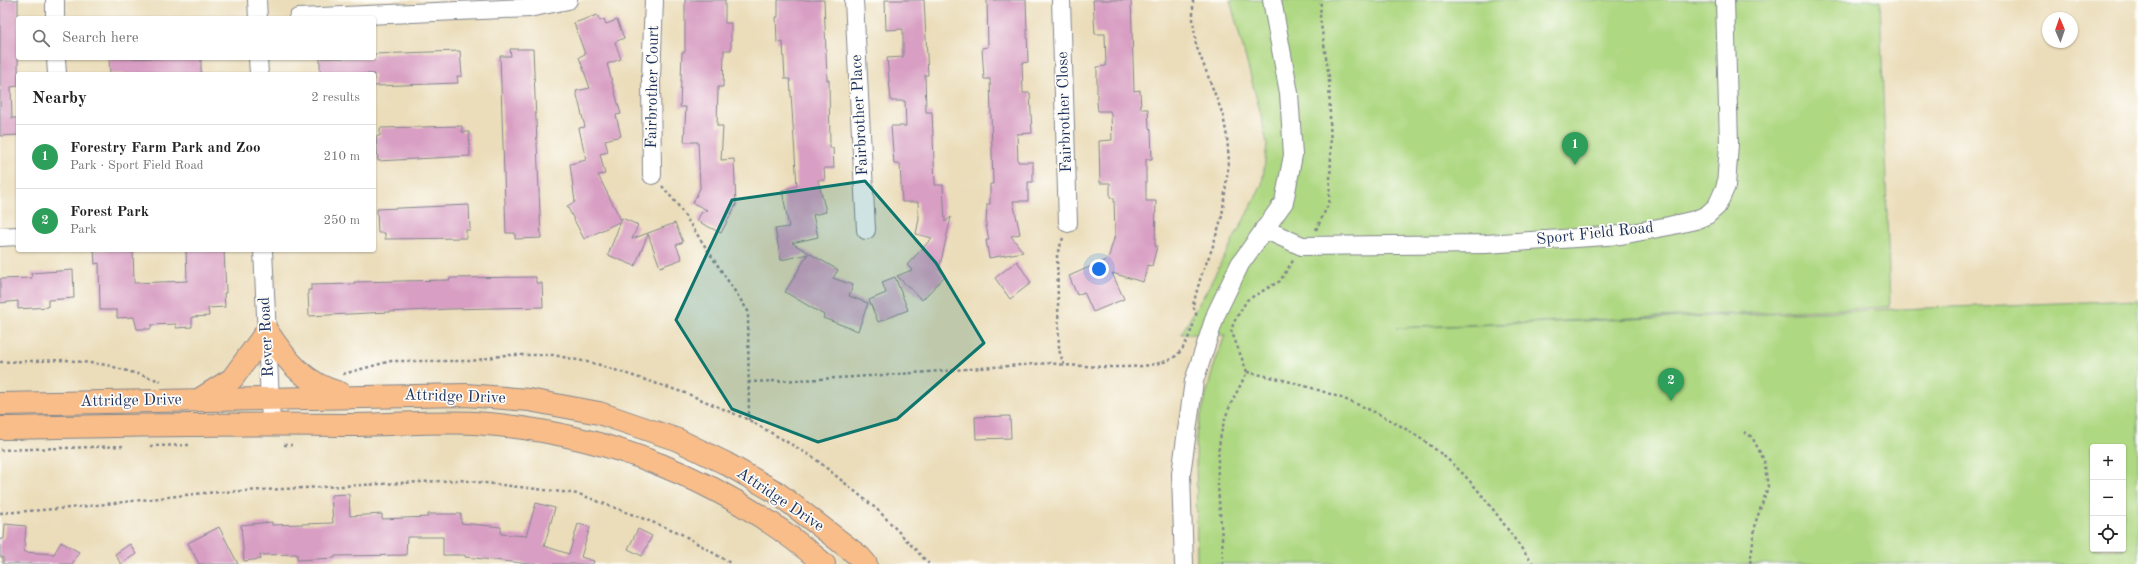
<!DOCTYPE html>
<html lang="en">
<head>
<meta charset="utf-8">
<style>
	:root { --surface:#fff; --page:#f2f2f2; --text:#222; --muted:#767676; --line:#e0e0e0; --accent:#1a73e8 }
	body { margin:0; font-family:"Old Standard TT",serif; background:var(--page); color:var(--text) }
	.controls { position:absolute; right:12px; bottom:12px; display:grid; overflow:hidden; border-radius:4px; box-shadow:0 1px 3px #0004 }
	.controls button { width:36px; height:36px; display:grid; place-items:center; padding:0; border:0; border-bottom:1px solid var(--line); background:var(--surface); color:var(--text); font:20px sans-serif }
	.compass { position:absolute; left:2042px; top:12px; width:36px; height:36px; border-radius:50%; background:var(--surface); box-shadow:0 1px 3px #0004; rotate:358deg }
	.you { position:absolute; left:1099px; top:269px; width:14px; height:14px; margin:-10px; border:3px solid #fff; border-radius:50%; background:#1a73e8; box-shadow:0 0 0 6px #1a73e833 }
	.badge { display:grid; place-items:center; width:26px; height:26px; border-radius:50%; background:var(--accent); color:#fff; font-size:13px; font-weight:700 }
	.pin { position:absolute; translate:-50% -33px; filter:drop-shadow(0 1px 2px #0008) }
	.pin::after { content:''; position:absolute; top:21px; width:14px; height:12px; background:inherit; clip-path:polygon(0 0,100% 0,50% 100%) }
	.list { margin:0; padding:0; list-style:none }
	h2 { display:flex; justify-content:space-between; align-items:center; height:52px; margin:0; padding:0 16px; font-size:17px }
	h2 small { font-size:13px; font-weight:400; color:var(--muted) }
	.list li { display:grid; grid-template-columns:26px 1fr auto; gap:12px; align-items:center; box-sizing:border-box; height:64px; padding:0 16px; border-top:1px solid var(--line) }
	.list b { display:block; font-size:15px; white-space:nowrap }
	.list p { margin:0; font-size:13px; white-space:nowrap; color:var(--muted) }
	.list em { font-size:13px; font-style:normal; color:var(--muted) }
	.icon { flex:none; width:22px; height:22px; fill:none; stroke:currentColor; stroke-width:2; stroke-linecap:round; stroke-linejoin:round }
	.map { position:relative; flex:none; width:2138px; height:564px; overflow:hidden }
	.search { position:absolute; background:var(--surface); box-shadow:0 1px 3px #0004; left:16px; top:16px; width:360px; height:44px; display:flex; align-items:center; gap:10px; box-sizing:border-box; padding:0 14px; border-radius:4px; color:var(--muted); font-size:15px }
	.panel { position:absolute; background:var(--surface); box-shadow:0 1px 3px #0004; left:16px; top:72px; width:360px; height:180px; border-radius:4px }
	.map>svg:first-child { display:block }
</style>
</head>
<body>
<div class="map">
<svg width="2138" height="564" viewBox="0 0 2138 564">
	<rect width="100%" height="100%" fill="#fdfcf7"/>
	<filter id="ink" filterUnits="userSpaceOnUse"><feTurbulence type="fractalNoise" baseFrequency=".025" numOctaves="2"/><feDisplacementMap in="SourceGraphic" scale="8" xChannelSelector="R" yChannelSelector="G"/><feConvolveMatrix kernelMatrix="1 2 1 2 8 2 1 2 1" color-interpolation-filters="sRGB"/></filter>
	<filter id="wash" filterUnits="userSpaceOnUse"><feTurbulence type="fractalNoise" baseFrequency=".012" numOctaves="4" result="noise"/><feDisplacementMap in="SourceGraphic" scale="16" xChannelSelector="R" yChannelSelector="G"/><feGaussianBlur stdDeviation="0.9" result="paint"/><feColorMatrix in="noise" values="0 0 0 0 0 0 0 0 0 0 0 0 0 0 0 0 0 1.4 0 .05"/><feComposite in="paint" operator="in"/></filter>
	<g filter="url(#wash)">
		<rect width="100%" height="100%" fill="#ebddba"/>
		<path fill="#afd882" stroke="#658470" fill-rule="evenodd" d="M1230,0h650l10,307 -494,21 742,-28v264h-941l-1,-130 17,-65 12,-34 -44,-1 26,-44 55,-105 5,-41 -6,-29zM2093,447h30v102h-30z"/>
		<g id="blocks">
			<g fill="#d89ec3">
				<polygon points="0,0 18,0 18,86 11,87 12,118 18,118 18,135 0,136"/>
				<polygon points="685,0 725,0 725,23 731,23 731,50 724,50 723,87 718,87 717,126 723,126 721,160 734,159 736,205 721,233 697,221 701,213 707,210 693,203 700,188 698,142 684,142 686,107 680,107 682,52 685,52"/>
				<polygon points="778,0 824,0 827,80 829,80 830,148 833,148 834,168 824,168 825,180 818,180 826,212 813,215 818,237 792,243 838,270 833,278 853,285 849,296 868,303 858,331 823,318 824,315 785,292 808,254 781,260 775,229 789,227 782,190 797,186 790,79 785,79 783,42 777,43 776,17 778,17"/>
				<polygon points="885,0 924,0 928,75 925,75 926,112 932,112 935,185 943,185 945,222 951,217 939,270 945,276 922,300 897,276 912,270 907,265 932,238 916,234 919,219 918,202 902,202 900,164 894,164 891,126 906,126 905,101 891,101 887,58 903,57 903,29 886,30"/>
				<polygon points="987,0 1026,0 1028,62 1022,63 1023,93 1030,93 1032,133 1017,134 1018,162 1033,162 1033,182 1028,182 1028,201 1013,201 1020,234 1011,236 1023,252 989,258 986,240 989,240 986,225 987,204 990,204 990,184 993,184 992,151 990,79 984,79 982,48 988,47"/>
				<polygon points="1093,0 1131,0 1134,91 1140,90 1141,109 1148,109 1149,128 1151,130 1152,159 1146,159 1146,201 1156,201 1155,246 1157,246 1152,266 1148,265 1143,282 1112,273 1124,299 1093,312 1084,292 1077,295 1069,276 1108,259 1115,235 1114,198 1110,198 1110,183 1100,183 1099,141 1112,140 1111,115 1110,111 1098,111 1097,102 1097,67 1106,66 1105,34 1095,34"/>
				<polygon points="597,15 600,21 604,19 606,24 617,20 624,38 615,42 621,59 607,64 621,114 616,115 621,136 605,140 608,152 600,154 605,174 598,175 621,220 622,218 638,225 632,239 675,223 683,242 676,245 682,259 660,267 648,234 635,266 608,255 621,221 584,239 567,206 575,202 570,164 586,160 579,128 585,127 576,91 590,88 579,57 585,54 574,23"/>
				<polygon points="510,49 533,49 541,238 515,239 515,233 506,233 500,56 511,56"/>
				<polygon points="460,51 462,76 457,76 458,83 374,86 374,74 320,74 320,58 374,58 374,54"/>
				<polygon points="109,58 201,58 201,74 110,74"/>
				<polygon points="462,126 462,132 469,132 470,156 378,161 376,136 380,136 380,128"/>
				<polygon points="469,205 470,230 466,230 466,238 385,239 385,233 378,233 377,209"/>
				<polygon points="94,250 133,250 134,283 187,281 186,250 224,250 226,293 224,293 225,307 208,308 209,316 192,317 192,327 176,328 176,324 151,325 151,329 137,329 134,317 117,318 117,310 100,310 99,263 95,264"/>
				<polygon points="1017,261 1031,283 1010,299 995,278"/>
				<polygon points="73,270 74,298 48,300 48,307 18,309 18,301 0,303 0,279 32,278 31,273"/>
				<polygon points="536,277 536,283 542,283 543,307 448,309 309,316 308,290 311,290 311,285 355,284 354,282 450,280 450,278"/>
				<polygon points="895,277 908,310 878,322 869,300 886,293 882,282"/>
				<polygon points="1010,416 1011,438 976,439 975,417"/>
				<polygon points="349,494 350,516 382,514 382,519 428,517 428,514 461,514 461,523 501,527 501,534 526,536 536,503 555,508 544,546 569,554 578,524 590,527 581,557 594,561 593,564 531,564 465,557 465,555 443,555 443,537 407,537 406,555 335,556 335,558 297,560 297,554 260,555 261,559 244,561 241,525 272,522 272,525 333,523 331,495"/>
				<polygon points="5,524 26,526 24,552 54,554 61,542 79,552 72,564 3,564 3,557 0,557 0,539 4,539"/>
				<polygon points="219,527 238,564 199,564 188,543"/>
				<polygon points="638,529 652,536 642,556 628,549"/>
				<polygon points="130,544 136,554 121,564 115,554"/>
			</g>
		</g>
	</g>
	<g filter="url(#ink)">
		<use href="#blocks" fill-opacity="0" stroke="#83868c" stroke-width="1"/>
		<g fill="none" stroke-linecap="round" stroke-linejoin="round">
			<g stroke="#83868c" stroke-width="20">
				<g id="minor">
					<polyline points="55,0 55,18"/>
					<polyline points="257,0 258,18"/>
					<polyline points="854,0 866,230"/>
					<polyline points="1061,0 1068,223"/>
					<polyline points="298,18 529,8 568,0"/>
					<polyline points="56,58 57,74"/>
					<polyline points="258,58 259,74"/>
					<polyline points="652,175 651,78 654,0"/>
					<polyline points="1264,229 1302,246 1486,244 1621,235 1669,226 1695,220 1707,215 1717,206 1726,186 1729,144 1725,0"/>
					<polyline points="0,237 18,236"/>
					<polyline points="263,250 271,423"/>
					<polyline points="1184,564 1181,474 1194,381 1216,314 1240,264 1284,202 1293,155 1289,93 1272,0"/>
				</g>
			</g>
			<g stroke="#83868c" stroke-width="24">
				<g id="major">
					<path d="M200,399l32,-20 35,-48c19,29 38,53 73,62"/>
					<polyline points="0,404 466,395 529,400 599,413 678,440 725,463 776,492 860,557 866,564"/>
					<path d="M0,428c115,-2 230,-5 345,-3 43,0 87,-4 129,-2 129,8 253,57 350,141"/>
				</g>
			</g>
			<g stroke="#83868c" stroke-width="2.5" stroke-dasharray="3 3" stroke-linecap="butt">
				<polyline points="1193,0 1193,20 1196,45 1223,115 1227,137 1229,161 1222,216 1212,249 1201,276 1193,305 1197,317"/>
				<polyline points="662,186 677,204 748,311 749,420"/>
				<polyline points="1316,230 1329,203 1331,156 1329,77 1320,18 1321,0"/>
				<path d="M1063,238l-6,16 2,96 5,15c26,1 95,8 114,-11 9,-9 12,-22 17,-33"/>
				<polyline points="0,362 66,360 107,365 161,381"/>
				<path d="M1247,372c76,15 151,41 208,94 30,28 53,65 78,98"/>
				<polyline points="343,374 391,361 472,361 505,355 553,355 597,364 688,394 749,420 813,457 879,511 929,564"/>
				<path d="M748,382c101,-3 201,-12 302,-19l14,2"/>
				<polyline points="1744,432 1752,437 1764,460 1768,487 1756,521 1750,564"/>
				<polyline points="284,445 292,445"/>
				<polyline points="150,446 191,445"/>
				<polyline points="0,450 125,446"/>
				<polyline points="0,513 70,508 204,493 460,480 579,494 678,532 732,564"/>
				<path d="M1223,564c0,-48 -13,-99 2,-145 5,-16 15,-32 22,-47l-16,-42 4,-10 12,-20 33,-19 14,-22"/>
			</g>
			<use href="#minor" stroke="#fff" stroke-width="18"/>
			<use href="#major" stroke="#f8bd89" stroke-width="22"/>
		</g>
	</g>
	<path fill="#0f766e" fill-opacity="0.2" stroke="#0f766e" stroke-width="3" stroke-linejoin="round" d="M865,181l71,82 48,80 -87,76 -79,23 -86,-33 -56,-89 56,-120z"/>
	<g text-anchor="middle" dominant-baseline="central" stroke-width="3.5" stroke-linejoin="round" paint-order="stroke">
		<g font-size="16" fill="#1b2f5e" stroke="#fdfcf7">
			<text transform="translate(653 87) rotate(-89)">Fairbrother Court</text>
			<text transform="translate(1065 112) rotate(-92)">Fairbrother Close</text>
			<text transform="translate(860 115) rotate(-93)">Fairbrother Place</text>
			<text transform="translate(1595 234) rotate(-6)">Sport Field Road</text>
			<text transform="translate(267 337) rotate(-93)">Rever Road</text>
			<text transform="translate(455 397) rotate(2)">Attridge Drive</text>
			<text transform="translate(131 401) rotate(-1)">Attridge Drive</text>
			<text transform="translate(780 500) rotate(34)">Attridge Drive</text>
		</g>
	</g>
</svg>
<div class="controls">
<button>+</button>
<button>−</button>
<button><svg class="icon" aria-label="locate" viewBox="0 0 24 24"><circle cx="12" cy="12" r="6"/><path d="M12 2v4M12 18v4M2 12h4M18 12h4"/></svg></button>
</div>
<svg class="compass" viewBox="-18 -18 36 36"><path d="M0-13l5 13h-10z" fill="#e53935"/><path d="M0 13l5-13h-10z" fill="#767676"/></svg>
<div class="you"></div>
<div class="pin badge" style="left:1575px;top:165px;background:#2e9e5b">1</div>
<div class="pin badge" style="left:1671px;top:401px;background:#2e9e5b">2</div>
<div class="search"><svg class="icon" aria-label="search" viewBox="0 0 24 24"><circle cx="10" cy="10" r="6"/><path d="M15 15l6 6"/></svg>Search here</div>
<section class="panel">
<h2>Nearby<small>2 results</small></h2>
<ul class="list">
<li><span class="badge" style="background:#2e9e5b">1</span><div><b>Forestry Farm Park and Zoo</b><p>Park · Sport Field Road</p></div><em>210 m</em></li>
<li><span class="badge" style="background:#2e9e5b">2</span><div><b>Forest Park</b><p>Park</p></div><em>250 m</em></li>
</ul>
</section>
</div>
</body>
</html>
